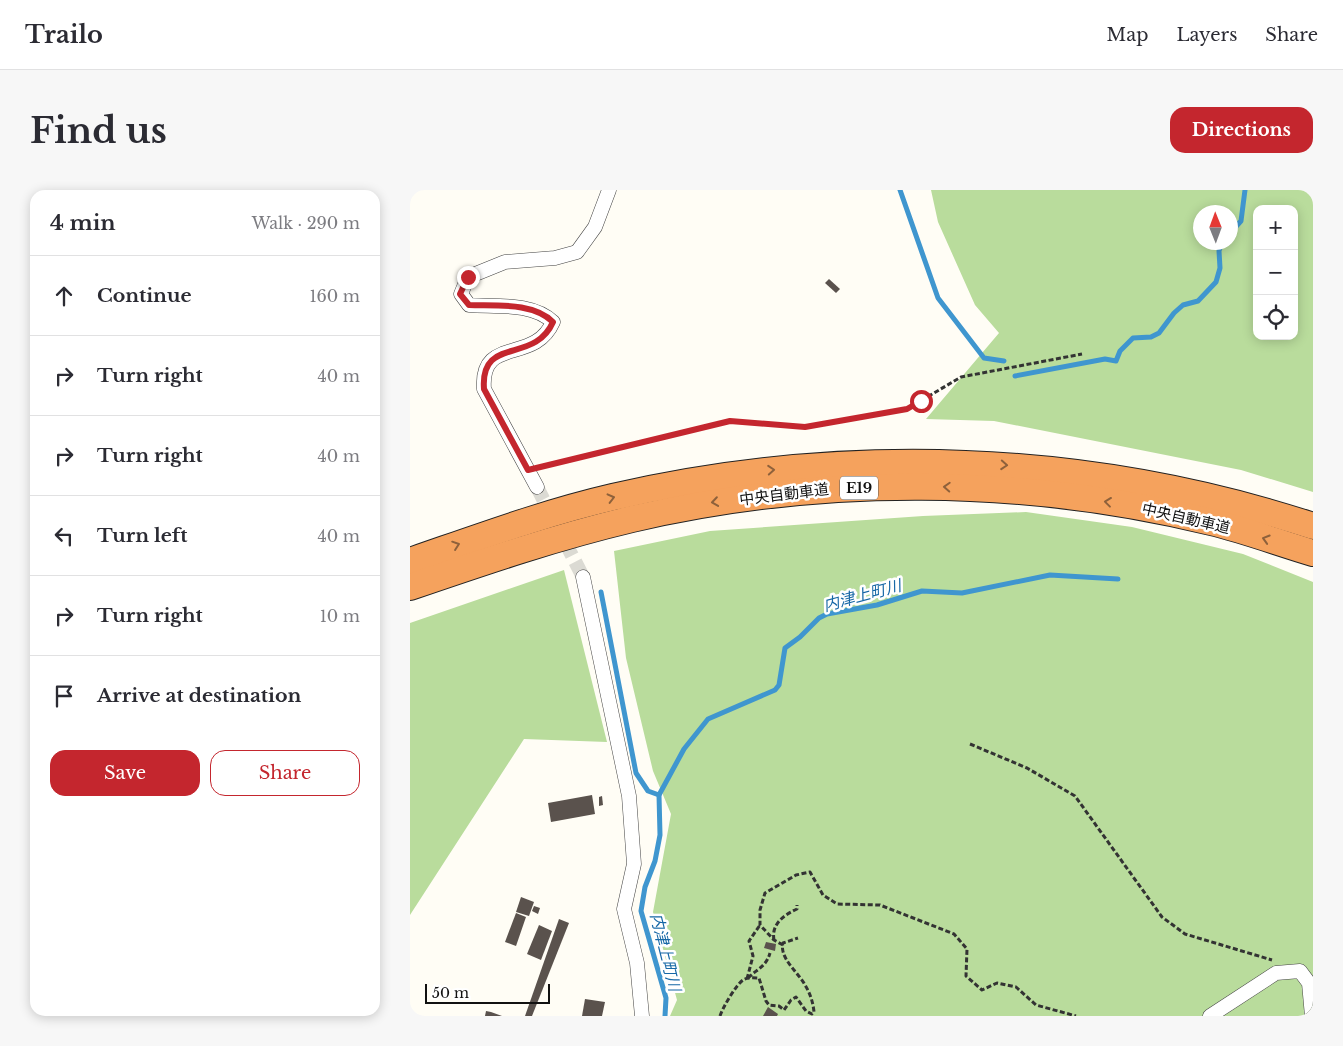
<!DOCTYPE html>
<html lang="en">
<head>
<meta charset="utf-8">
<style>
	:root { --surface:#fff; --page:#f7f7f7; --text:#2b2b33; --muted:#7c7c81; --line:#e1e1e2; --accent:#c4262e }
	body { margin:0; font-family:"Libre Baskerville","Noto Sans JP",serif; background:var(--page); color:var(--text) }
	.controls { position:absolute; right:15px; top:15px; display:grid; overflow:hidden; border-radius:10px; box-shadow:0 2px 12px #0003 }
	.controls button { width:45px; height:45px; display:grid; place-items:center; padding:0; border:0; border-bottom:1px solid var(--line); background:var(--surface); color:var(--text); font:25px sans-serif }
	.compass { position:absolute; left:783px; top:15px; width:45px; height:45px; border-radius:50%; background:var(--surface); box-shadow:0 2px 12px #0003; rotate:359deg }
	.scale { position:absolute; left:15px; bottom:12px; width:125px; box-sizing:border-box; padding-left:5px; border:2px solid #111; border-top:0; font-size:14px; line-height:18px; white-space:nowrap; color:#111; -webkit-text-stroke:4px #fff; paint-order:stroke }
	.stop { position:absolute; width:15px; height:15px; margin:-11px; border:4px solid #c4262e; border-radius:50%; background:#fff }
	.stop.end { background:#c4262e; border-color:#fff; box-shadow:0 1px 5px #0008 }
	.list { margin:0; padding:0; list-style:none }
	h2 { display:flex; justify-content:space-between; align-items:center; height:65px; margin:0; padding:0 20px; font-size:21px }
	h2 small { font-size:16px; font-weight:400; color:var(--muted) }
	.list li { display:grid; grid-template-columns:32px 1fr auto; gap:15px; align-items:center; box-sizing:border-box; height:80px; padding:0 20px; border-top:1px solid var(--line) }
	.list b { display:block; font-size:19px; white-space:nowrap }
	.list em { font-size:16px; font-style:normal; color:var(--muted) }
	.actions { display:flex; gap:10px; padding:15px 20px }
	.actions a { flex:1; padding:11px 0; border:1px solid var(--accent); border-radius:15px; text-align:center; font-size:18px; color:var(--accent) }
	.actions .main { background:var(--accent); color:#fff }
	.icon { flex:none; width:28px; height:28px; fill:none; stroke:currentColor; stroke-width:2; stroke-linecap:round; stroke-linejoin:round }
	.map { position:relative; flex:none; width:903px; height:826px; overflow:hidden; border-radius:15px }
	header { display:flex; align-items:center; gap:30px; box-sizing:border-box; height:70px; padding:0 25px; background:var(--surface); border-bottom:1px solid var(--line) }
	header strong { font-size:24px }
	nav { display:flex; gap:28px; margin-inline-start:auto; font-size:18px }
	.intro { display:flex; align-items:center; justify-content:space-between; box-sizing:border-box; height:120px; padding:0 30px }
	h1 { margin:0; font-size:35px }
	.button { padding:12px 22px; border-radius:15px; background:var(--accent); color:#fff; font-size:18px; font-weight:700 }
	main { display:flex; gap:30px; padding:0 30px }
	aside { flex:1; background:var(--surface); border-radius:15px; box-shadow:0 2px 12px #0003 }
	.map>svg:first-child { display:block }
</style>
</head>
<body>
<header>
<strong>Trailo</strong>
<nav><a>Map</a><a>Layers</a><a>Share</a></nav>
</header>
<div class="intro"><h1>Find us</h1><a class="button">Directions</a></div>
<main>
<aside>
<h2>4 min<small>Walk · 290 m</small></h2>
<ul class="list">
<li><svg class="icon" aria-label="ahead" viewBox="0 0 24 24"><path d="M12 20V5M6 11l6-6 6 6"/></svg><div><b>Continue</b></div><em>160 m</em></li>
<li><svg class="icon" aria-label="right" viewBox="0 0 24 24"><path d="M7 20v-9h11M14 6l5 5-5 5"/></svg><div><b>Turn right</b></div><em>40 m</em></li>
<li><svg class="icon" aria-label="right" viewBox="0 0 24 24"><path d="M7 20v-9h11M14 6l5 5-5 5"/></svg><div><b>Turn right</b></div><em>40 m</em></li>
<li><svg class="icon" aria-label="left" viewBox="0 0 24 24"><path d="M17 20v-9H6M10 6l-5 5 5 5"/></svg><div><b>Turn left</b></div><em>40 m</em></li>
<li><svg class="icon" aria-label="right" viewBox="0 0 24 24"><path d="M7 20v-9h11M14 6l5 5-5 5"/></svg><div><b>Turn right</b></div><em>10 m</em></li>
<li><svg class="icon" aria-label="arrive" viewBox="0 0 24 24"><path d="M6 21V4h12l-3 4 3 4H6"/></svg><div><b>Arrive at destination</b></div></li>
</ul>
<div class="actions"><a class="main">Save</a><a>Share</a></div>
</aside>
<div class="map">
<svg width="903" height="826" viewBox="0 0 903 826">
	<rect width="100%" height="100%" fill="#fffdf5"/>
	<g fill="#b9dc9c" fill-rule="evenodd">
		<path d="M521,0h382v302l-72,-22 -247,-49 -68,-2 73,-86 -24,-28 -37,-83zM847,19h37v127h-37zM791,22h30v30h-30z"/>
		<polygon points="616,322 722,337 833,364 903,392 903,826 260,826 267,810 243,722 261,624 243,581 216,468 204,361 300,341 513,326"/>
		<polygon points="154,380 197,552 114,549 0,725 0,433"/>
	</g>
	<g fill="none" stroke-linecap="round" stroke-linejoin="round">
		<g stroke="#3f96cf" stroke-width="5">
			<polyline points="490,0 528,108 574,168 594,171"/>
			<polyline points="821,42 831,31 835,0"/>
			<polyline points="605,186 695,169 706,171 710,161 723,148 741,147 749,143 764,123 773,115 788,111 806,92 810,78 809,61 812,52"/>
			<polyline points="191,402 226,583 238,601 249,605"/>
			<polyline points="255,826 256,808 231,721 235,697 245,671 250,645 249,605 274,559 298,529 365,500 369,495 375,458 390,447 409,428 417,424 467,415 512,401 552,403 640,385 708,389"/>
		</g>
	</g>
	<g fill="#5a524d">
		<polygon points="419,89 430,99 426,103 415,93"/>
		<polygon points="182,605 185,624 141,632 138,613"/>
		<polygon points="192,606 193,615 189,616 189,607"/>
		<polygon points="111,707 124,712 119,726 106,722"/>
		<polygon points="124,716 130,718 128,724 122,721"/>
		<polygon points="106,723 116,727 106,756 95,752"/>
		<polygon points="149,729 159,733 122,826 115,826"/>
		<polygon points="129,735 142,741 131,770 117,764"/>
		<polygon points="356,752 366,754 365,761 354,758"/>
		<polygon points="175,809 195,812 192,826 172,826"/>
		<polygon points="358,817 368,824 367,826 353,826"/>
		<polygon points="76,821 81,822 92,826 75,826"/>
	</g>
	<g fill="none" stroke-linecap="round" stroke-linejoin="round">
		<polyline stroke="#dbdad3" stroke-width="14" stroke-dasharray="14 7" stroke-linecap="butt" points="127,297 173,387"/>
		<g stroke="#444" stroke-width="15">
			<g id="street">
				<path d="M127,297l-53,-98c-4,-54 50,-24 69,-67 -21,-20 -57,-15 -84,-17l-8,-11 7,-17 37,-15 50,-4 22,-6 18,-25 14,-37"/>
				<polyline points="173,387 219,606 224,674 214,719 227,773 232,826"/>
				<polyline points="800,826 866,783 890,781 899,793 902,826"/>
			</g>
		</g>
		<g stroke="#222" stroke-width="28">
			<g id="highway">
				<path d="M0,371c67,-23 134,-48 203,-64 231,-53 475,-45 700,29"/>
				<path d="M0,397c73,-25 146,-50 222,-68 189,-44 390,-43 579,3 34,8 68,21 102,31"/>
			</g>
		</g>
		<g stroke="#333" stroke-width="3" stroke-dasharray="5 2.5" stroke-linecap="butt">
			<polyline points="131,276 320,231 395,237 497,219 551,187 672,164"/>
			<polyline points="560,554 617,578 665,606 752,727 775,744 862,770"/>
			<path d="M364,750c-3,-16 10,-25 23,-31v-4"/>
			<polyline points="373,755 364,750 350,735 350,720 355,703 386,685 400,682 413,705 427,714 470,715 544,744 557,759 556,786 572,800 587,793 606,797 626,815 666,826"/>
			<path d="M338,788c9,-9 18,-11 22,-25"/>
			<polyline points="337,789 343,766 339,751 350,735"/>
			<path d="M310,826c3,-9 16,-31 23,-36 4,-3 12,-2 16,-2l7,23 3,4 10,1 5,4 7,-10 5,-3 10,14 6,3 2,-2c-1,-10 -4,-19 -9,-27 -7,-13 -26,-27 -22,-42l15,-5"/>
		</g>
		<use href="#street" stroke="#fff" stroke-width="14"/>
		<use href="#highway" stroke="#f5a25d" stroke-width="26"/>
	</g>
	<defs><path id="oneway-chevron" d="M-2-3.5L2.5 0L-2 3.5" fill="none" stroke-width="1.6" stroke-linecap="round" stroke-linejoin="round" transform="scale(1.25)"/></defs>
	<g stroke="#8e613b">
		<use href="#oneway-chevron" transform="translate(594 275) rotate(4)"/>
		<use href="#oneway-chevron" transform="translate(361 280) rotate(-4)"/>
		<use href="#oneway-chevron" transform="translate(537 297) rotate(-177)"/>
		<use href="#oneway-chevron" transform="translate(201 308) rotate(-14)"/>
		<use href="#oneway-chevron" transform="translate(305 312) rotate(172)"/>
		<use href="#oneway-chevron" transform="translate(698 312) rotate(-173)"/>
		<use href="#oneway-chevron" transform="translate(856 349) rotate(-163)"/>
		<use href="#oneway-chevron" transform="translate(46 355) rotate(-19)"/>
	</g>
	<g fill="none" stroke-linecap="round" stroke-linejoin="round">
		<path stroke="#c4262e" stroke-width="6" d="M58,87l-8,17 9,11c27,1 64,-3 84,17 -19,43 -73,13 -69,67l44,81 202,-49 75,6 102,-18 14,-8"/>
	</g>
	<g text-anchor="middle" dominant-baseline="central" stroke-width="5" stroke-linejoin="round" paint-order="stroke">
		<rect fill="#fff" stroke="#585858" stroke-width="1" x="430" y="286.5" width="38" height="23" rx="4"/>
		<g font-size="14" font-weight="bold" fill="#111">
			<text x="449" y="298">E19</text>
		</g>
		<g font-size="15" fill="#111" stroke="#fff">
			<text transform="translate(374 304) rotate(-7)">中央自動車道</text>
			<text transform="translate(776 328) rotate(13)">中央自動車道</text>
		</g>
		<g font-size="16" font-style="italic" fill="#1768a6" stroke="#fff">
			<text transform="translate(452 405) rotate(-15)">内津上町川</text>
			<text transform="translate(256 762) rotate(76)">内津上町川</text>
		</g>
	</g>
</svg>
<div class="controls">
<button>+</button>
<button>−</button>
<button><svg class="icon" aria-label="locate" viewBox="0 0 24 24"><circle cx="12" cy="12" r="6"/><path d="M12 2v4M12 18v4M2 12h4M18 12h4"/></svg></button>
</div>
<svg class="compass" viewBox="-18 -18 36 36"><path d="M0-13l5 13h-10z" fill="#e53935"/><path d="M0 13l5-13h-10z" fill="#7c7c81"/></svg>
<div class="scale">50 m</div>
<div class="stop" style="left:511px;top:211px"></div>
<div class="stop end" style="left:58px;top:87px"></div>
</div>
</main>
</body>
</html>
